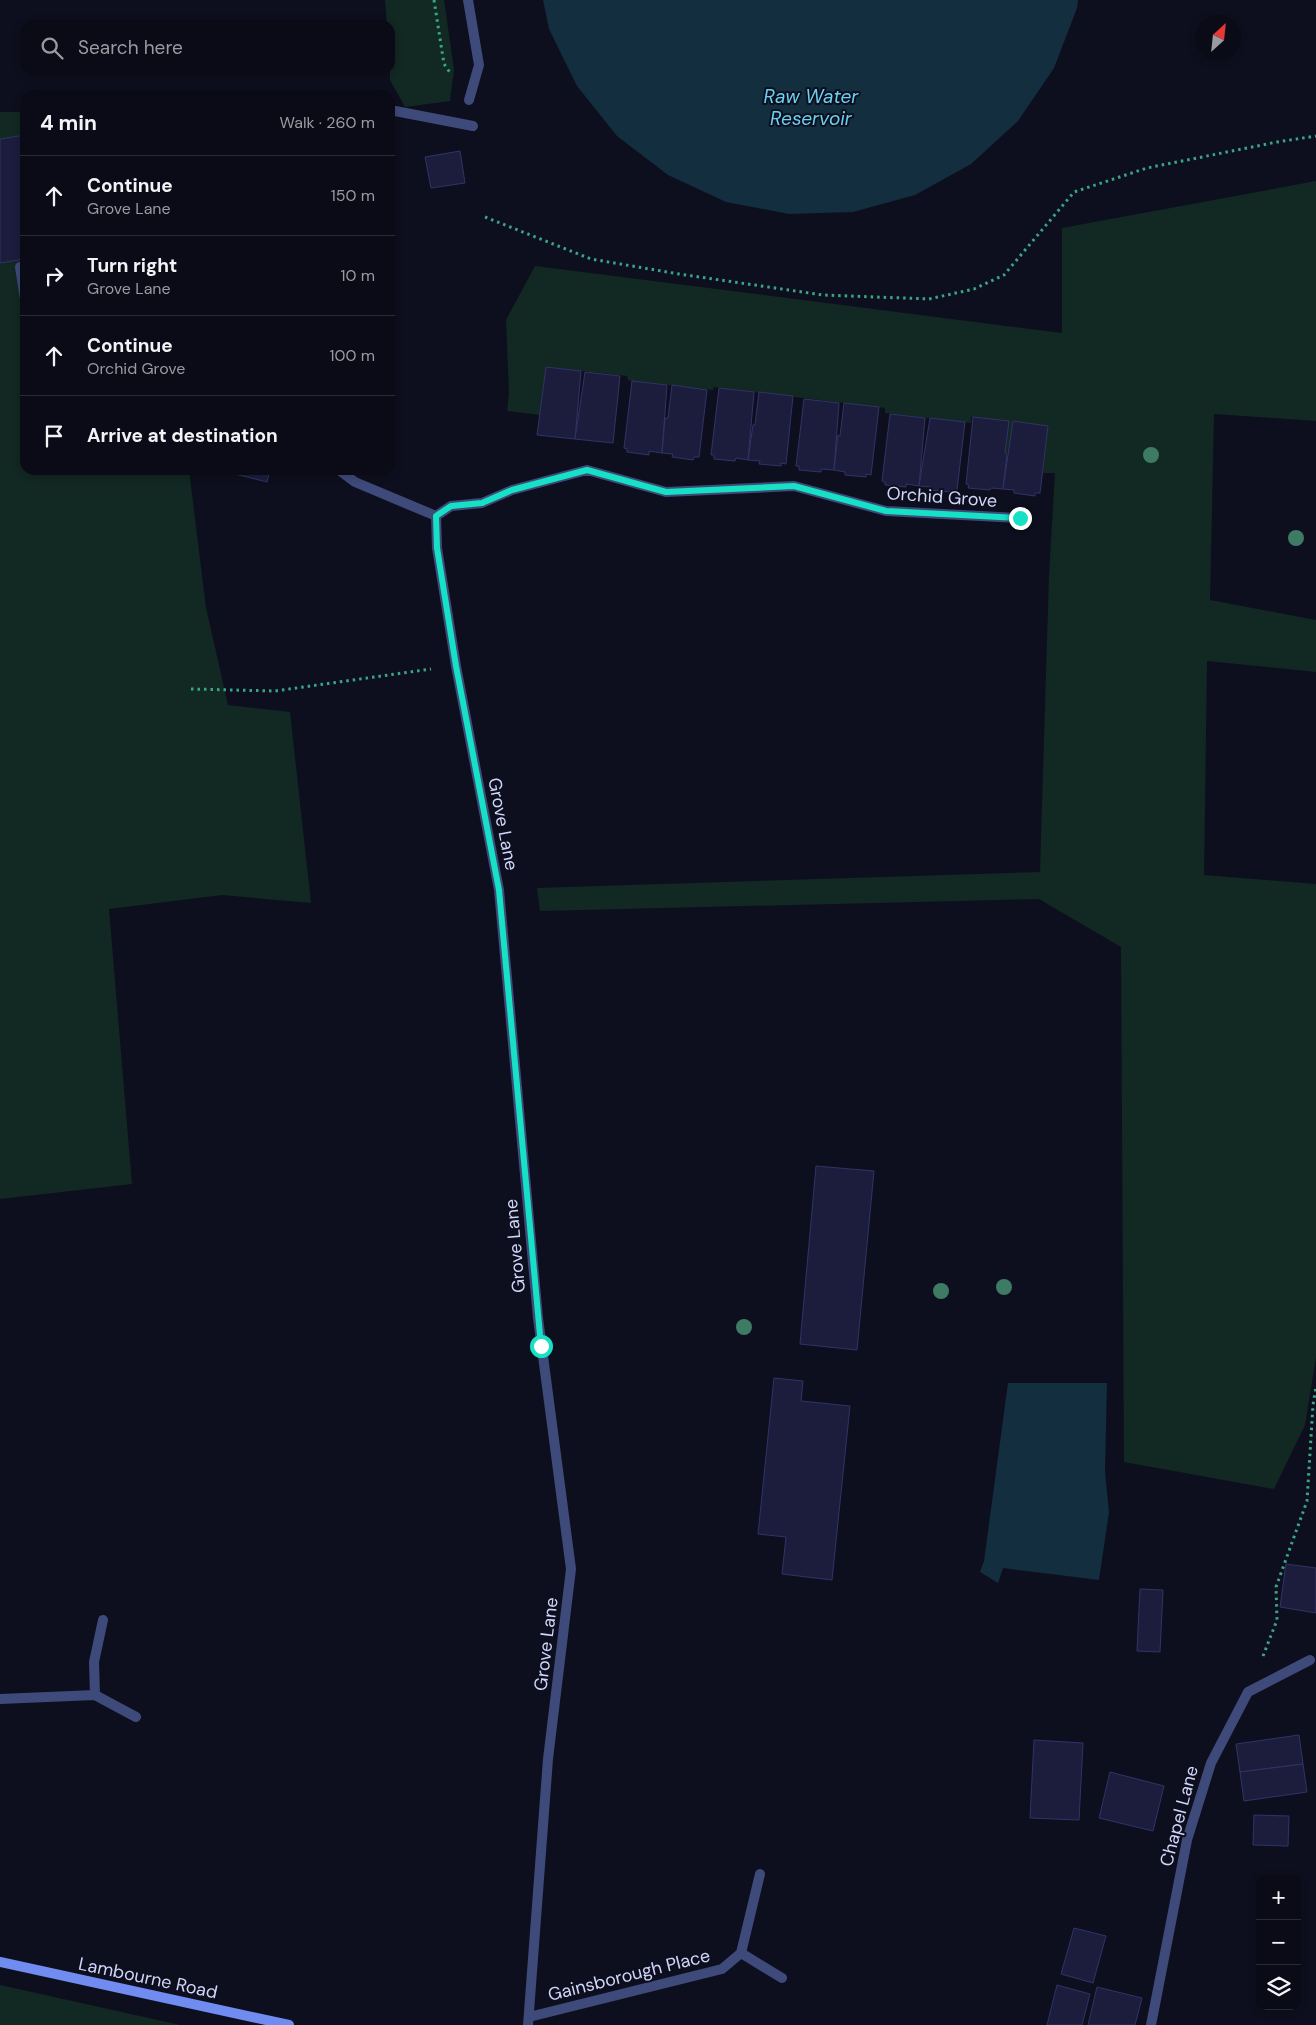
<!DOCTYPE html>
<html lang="en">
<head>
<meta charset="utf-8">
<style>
	:root { --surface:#0a0b16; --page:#181923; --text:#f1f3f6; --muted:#999ba1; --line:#2a2b35 }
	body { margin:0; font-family:"DM Sans",sans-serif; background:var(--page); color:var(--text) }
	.controls { position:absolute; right:15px; bottom:15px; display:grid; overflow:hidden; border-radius:10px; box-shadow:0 2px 8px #0003 }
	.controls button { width:45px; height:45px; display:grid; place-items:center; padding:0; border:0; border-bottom:1px solid var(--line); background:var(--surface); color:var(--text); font:25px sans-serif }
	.compass { position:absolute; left:1196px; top:15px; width:45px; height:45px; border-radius:50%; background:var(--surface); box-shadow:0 2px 8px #0003; rotate:27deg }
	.stop { position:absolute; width:15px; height:15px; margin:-11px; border:4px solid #16e1c5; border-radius:50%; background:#fff }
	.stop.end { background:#16e1c5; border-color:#fff; box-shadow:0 1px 5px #0008 }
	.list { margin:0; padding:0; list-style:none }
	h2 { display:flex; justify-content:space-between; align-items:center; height:65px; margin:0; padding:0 20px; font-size:21px }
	h2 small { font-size:16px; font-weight:400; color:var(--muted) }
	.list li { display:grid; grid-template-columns:32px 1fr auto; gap:15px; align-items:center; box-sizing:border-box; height:80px; padding:0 20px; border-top:1px solid var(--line) }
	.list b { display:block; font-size:19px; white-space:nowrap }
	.list p { margin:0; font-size:16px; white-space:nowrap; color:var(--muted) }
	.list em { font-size:16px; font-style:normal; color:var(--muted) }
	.icon { flex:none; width:28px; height:28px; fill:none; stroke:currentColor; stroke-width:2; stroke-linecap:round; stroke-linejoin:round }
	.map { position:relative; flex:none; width:1316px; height:2025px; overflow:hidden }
	.search { position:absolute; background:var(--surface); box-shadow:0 2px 8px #0003; left:20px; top:20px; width:375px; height:55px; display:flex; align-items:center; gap:12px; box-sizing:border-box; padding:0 18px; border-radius:15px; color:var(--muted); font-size:19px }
	.panel { position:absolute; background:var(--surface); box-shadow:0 2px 8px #0003; left:20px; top:90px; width:375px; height:385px; border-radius:15px }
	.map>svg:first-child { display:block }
</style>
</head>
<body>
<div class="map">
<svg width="1316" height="2025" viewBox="0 0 1316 2025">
	<rect width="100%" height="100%" fill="#0e0f1e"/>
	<g fill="#122822">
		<polygon points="385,0 444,0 454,69 450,101 405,107 390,80 390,25 387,25"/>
		<polygon points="0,112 25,112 25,470 189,470 206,608 228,705 290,712 311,903 222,895 109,909 132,1184 0,1199"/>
		<polygon points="1316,181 1316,421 1214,414 1210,600 1316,620 1316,672 1207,661 1204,875 1316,884 1316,1357 1305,1425 1274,1489 1124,1462 1121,947 1039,899 540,911 537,888 1040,872 1049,575 1055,473 1043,473 1048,426 1013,422 1009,454 1005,453 1008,421 973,417 971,417 971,423 885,413 885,408 714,387 713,390 632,381 628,380 627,376 546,367 540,415 507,411 509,393 506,320 535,266 1062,333 1062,228"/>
		<polygon points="0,1985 180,2025 0,2025"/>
	</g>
	<g fill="#122e3f">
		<polygon points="543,0 1078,0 1077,8 1054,68 1018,121 971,164 915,195 853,212 789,214 726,202 668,175 617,136 577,86 549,29"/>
		<polygon points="1008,1383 1107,1383 1105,1472 1109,1512 1099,1580 1003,1568 998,1583 980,1572 984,1561"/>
	</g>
	<g fill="#1c1d3d" stroke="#313367">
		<polygon points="25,135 25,259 0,263 0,139"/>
		<polygon points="460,151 465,183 431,188 425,157"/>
		<polygon points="546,367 581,371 575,439 537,435"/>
		<polygon points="585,372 620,376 613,443 575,439"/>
		<polygon points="632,381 667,385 662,453 649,451 649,455 627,452 627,449 624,448"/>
		<polygon points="672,385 707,390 699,457 694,457 693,460 672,457 673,454 662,453 665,418 668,418"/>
		<polygon points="719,388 754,392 748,460 736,458 735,461 714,459 714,455 711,455"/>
		<polygon points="759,392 793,396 786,464 781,463 781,466 759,464 760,461 748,460 753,425 755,425"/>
		<polygon points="804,399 839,403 834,470 821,469 821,472 799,470 799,466 796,466"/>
		<polygon points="844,403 879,407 871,475 866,474 866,477 845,475 845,472 834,470 838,435 840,436"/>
		<polygon points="890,414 925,418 919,486 906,484 906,487 885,485 885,482 882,481"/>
		<polygon points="973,417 1009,421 1005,453 1007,454 1003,489 991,488 990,490 968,488 969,485 966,484"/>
		<polygon points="930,418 965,422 957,490 952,490 951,492 930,490 930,487 919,486"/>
		<polygon points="1013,421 1048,426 1040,493 1035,493 1035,496 1014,493 1014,490 1003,489"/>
		<polygon points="236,470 270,470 267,482 235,474"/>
		<polygon points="816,1166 874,1171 857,1350 800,1344"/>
		<polygon points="774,1378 803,1381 801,1401 850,1406 832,1580 782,1574 786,1537 758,1534"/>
		<polygon points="1286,1564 1316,1568 1316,1613 1280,1607"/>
		<polygon points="1140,1589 1163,1590 1160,1652 1137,1651"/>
		<polygon points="1299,1735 1303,1764 1240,1772 1236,1744"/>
		<polygon points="1034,1740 1083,1743 1079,1820 1030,1818"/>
		<polygon points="1303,1764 1307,1792 1244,1801 1240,1772"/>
		<polygon points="1110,1772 1164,1786 1153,1831 1099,1818"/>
		<polygon points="1254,1815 1289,1816 1288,1846 1253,1845"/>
		<polygon points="1074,1928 1106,1936 1093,1983 1061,1974"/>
		<polygon points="1057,1985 1090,1994 1082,2025 1047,2025"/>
		<polygon points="1097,1987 1142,1998 1135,2025 1088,2025"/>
	</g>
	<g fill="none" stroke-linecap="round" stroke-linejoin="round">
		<g stroke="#39a685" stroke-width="3" stroke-dasharray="2.5 4" stroke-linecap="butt">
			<polyline points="434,0 444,64 451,74"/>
			<polyline points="485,217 591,259 679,274 823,295 929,299 974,289 1004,275 1074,192 1147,168 1277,142 1316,136"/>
			<polyline points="191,689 275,691 431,669"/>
			<polyline points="1263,1656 1277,1620 1276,1587 1307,1501 1313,1405 1316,1387"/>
		</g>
		<g stroke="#3e4a79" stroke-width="10">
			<polyline points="468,0 479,65 469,100"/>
			<polyline points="390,110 473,126"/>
			<polyline points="20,267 25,299"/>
			<polyline points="339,470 355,482 436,516"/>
			<polyline points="95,1695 94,1662 103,1620"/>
			<polyline points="741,1953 782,1978"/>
		</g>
		<g stroke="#3e4a79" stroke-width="10">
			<polyline points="0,1699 95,1695 136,1717"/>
			<polyline points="529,2017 722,1969 741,1953 760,1874"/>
			<polyline points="528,2025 548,1759 571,1569 538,1318 499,890 456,666 437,548 436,516 451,506 482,503 512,490 587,470 666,492 794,486 886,511 1020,518"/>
			<polyline points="1151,2025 1187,1840 1211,1763 1248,1692 1310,1660"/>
		</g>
		<polyline stroke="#718cf1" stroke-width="10" points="0,1962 289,2025"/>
	</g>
	<g fill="#3d7b64">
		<circle cx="1151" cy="455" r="8"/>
		<circle cx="1296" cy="538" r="8"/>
		<circle cx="1004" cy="1287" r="8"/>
		<circle cx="941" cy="1291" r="8"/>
		<circle cx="744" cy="1327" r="8"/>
	</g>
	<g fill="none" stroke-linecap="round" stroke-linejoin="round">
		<polyline stroke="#16e1c5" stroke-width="6" points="541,1346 499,890 456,666 437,548 436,516 451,506 482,503 512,490 587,470 666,492 794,486 886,511 1020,518"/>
	</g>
	<g text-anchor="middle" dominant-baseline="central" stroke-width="4" stroke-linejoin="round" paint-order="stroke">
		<g font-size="18" fill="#d0d6fa" stroke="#0e0f1e">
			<text transform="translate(942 497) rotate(4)">Orchid Grove</text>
			<text transform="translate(503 824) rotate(79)">Grove Lane</text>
			<text transform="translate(515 1246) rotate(-95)">Grove Lane</text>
			<text transform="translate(546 1644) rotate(-83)">Grove Lane</text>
			<text transform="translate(1179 1816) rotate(-75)">Chapel Lane</text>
			<text transform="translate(629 1975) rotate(-14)">Gainsborough Place</text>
			<text transform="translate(148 1978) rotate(12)">Lambourne Road</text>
		</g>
		<g font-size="19" font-style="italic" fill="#68d2f0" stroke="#0e0f1e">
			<text x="811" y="96">Raw Water<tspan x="811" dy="22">Reservoir</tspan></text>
		</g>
	</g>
</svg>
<div class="controls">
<button>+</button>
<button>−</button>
<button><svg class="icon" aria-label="layers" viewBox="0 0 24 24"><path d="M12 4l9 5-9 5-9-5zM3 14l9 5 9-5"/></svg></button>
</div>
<svg class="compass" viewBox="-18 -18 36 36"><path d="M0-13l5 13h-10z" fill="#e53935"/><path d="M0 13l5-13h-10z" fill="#999ba1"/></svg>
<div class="stop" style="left:541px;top:1346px"></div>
<div class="stop end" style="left:1020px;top:518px"></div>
<div class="search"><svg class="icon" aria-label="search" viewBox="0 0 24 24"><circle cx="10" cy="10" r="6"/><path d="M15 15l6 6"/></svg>Search here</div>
<section class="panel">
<h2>4 min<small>Walk · 260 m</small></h2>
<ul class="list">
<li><svg class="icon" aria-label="ahead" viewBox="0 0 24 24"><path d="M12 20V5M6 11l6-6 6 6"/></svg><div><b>Continue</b><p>Grove Lane</p></div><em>150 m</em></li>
<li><svg class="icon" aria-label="right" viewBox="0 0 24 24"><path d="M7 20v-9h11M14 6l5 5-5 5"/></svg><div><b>Turn right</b><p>Grove Lane</p></div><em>10 m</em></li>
<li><svg class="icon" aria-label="ahead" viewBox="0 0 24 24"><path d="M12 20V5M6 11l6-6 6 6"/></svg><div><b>Continue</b><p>Orchid Grove</p></div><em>100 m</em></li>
<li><svg class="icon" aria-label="arrive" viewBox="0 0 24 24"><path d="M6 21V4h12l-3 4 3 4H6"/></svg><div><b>Arrive at destination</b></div></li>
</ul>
</section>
</div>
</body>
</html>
